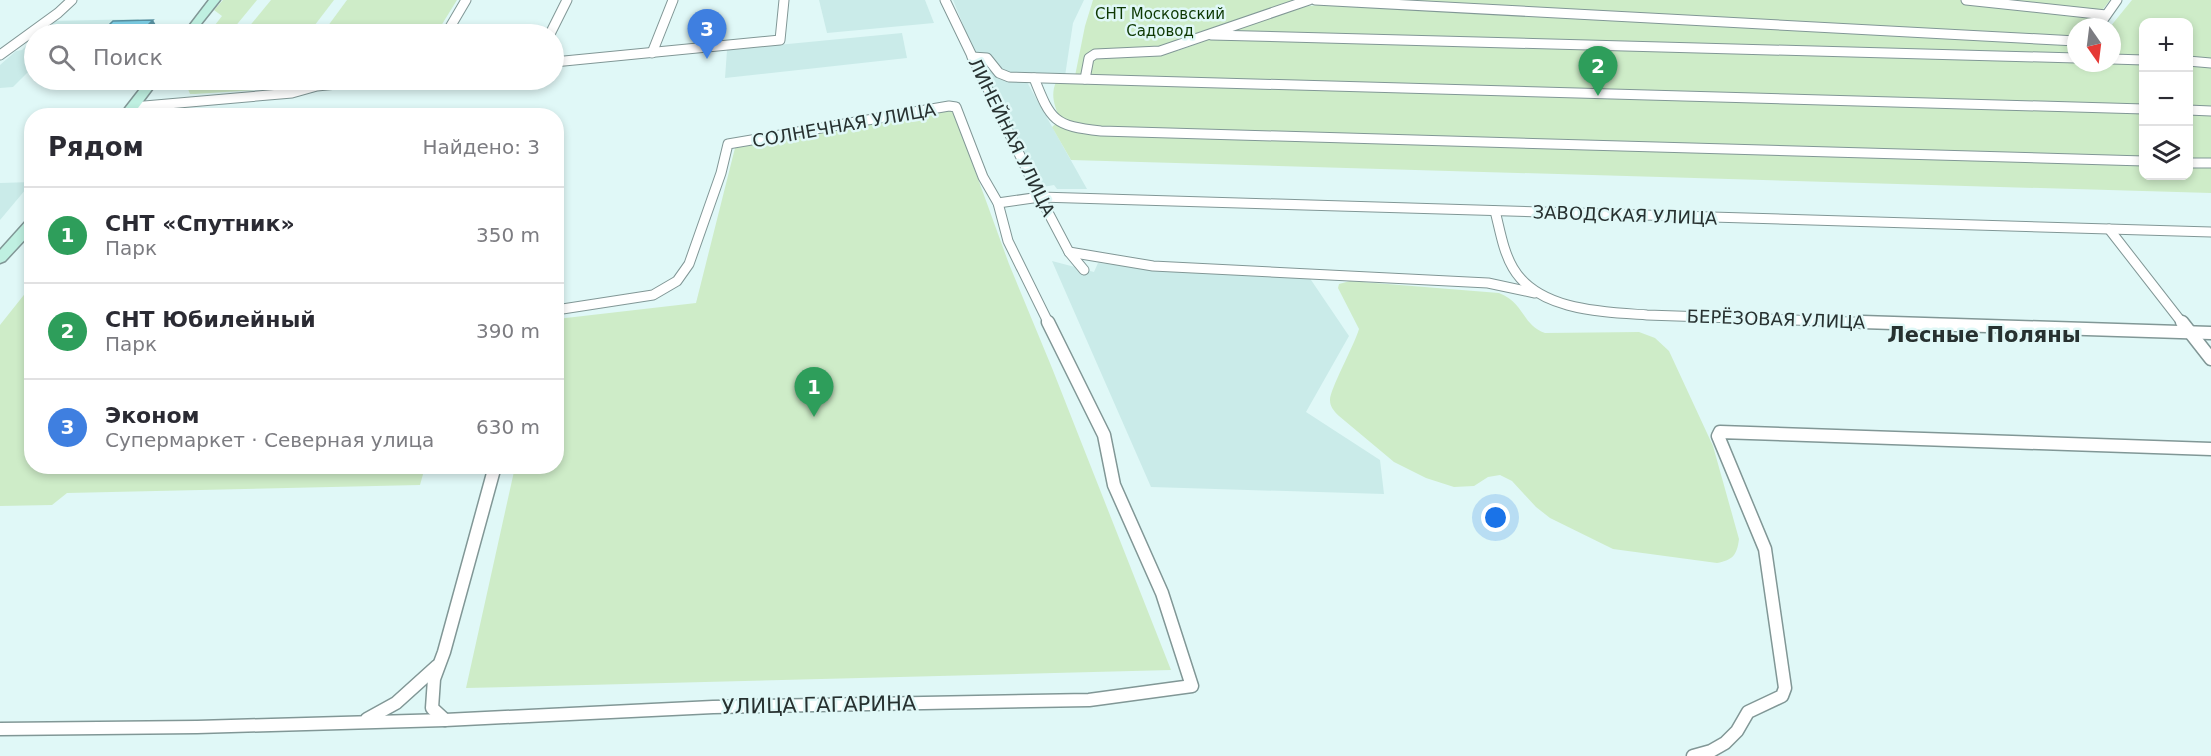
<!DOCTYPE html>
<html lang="ru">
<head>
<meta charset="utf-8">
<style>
	:root { --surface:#fff; --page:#f7f7f7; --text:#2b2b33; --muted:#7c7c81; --line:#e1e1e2; --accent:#a74ab4 }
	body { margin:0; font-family:"DejaVu Sans",sans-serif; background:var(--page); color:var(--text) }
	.controls { position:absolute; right:18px; top:18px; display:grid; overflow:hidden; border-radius:12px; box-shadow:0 3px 9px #0003 }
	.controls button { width:54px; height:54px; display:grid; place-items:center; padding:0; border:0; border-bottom:2px solid var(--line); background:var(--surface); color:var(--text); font:30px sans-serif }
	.compass { position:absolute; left:2067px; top:18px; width:54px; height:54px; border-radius:50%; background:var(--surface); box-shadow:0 3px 9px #0003; rotate:166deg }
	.you { position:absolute; left:1496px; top:518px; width:21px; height:21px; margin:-15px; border:4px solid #fff; border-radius:50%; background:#1a73e8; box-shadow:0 0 0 9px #1a73e833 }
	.badge { display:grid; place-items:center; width:39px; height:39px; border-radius:50%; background:var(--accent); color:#fff; font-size:20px; font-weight:700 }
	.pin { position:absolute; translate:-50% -50px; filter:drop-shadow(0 2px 3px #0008) }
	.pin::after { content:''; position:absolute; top:32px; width:21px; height:18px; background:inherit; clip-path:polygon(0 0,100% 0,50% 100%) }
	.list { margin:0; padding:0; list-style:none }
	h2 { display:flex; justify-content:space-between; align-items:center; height:78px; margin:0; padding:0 24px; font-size:26px }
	h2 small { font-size:20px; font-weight:400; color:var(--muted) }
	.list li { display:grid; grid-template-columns:39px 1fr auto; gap:18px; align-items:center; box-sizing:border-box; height:96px; padding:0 24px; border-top:2px solid var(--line) }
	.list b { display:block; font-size:22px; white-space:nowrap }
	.list p { margin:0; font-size:20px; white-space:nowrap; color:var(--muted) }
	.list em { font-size:20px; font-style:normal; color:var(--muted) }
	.icon { flex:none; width:33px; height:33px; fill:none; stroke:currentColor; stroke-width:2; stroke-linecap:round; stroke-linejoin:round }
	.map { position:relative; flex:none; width:2211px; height:756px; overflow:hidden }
	.search { position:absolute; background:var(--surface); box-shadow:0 3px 9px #0003; left:24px; top:24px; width:540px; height:66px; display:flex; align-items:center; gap:15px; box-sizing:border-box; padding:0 21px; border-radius:33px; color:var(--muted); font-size:22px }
	.panel { position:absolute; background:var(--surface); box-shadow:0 3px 9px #0003; left:24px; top:108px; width:540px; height:366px; border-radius:24px }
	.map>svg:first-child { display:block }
</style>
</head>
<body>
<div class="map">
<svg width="2211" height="756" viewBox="0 0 2211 756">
	<rect width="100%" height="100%" fill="#e0f8f7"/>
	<g fill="#caebe9">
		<polygon points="819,0 925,0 934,23 827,33"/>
		<polygon points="953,0 1084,0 1073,23 1065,76 1023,75 1087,189 1057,189 1054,185 1043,187 977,59"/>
		<polygon points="139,19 130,31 109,34 39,34 54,21"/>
		<polygon points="902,33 907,58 725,78 727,50"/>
		<polygon points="34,38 34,66 13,87 0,88 0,65 16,51 22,50"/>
		<polygon points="32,182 31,183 0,220 0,183"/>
		<polygon points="1052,261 1094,272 1098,263 1135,267 1307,274 1349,336 1306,412 1380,460 1384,494 1151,487"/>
	</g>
	<g fill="#ceecc8" fill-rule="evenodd">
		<polygon points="223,0 257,0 229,34 208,34 222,16 214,10"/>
		<polygon points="271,0 334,0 308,34 243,34"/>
		<polygon points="347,0 457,0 436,34 322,34"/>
		<path d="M1093,0h202l-132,47 14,4 123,-44 27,-3 749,39v20h36v-36h-2l22,-27h79v193l-1140,-33 -19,-33 8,-7c-5,-14 -10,-24 -4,-38l18,-1 11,-55zM2144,22h44v154h-44z"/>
		<polygon points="1359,0 2110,0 2089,27 2076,27 2076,38"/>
		<polygon points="194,80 287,80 278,87 270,89 195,94 190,94 188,89"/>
		<polygon points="953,110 1009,264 1052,368 1171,670 466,688 515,467 556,466 557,319 696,303 735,148"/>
		<path d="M1350,281l149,12c26,10 22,31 46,40l94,-1 16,6 14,13 44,95 26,93c-2,16 -6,21 -22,24l-104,-14 -63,-31 -14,-11 -24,-26 -12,-6 -12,2 -14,9 -20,1 -28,-9 -32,-16 -55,-46c-5,-5 -9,-9 -9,-16 0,-11 24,-54 29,-71l-21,-41 1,-4z"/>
		<polygon points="31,286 32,466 425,467 420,485 67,493 52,505 0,506 0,325"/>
	</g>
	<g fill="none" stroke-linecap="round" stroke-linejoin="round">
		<g stroke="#819796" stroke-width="11">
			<g id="street-far1">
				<polyline points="945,0 1040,197 1069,252 1084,270"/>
				<polyline points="1315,0 2076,41"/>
				<polyline points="1966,0 2106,15"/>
				<polyline points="2098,27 2117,0"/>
				<polyline points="446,34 466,0"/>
				<polyline points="550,34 567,0"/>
				<polyline points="1211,35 2076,58"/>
				<polyline points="652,53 673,0"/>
				<polyline points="0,55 58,13 72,0"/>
				<polyline points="972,57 987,58 999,73 1009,77 2144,109"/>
				<polyline points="2112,59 2144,60"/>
				<polyline points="2188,61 2211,63"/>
				<polyline points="554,62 780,40 784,0"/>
				<path d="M1034,78c17,43 20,48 67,53l1043,30"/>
				<polyline points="1085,79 1089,58 1095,54 1160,51 1309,0"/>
				<polyline points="133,107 292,93 317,86 377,80"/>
				<polyline points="2188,110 2211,111"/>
				<polyline points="2188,163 2211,163"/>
				<polyline points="998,203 1040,197 2211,232"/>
				<path d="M1495,211c5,19 8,40 18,57 25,43 91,44 134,47l264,9"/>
				<polyline points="2109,229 2183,324"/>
				<polyline points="1069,252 1153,266 1488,283 1535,293"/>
				<polyline points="556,310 653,295 677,281 689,264 721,173 728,144 949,106 956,107 983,177 998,203 1008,241 1049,324"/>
			</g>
		</g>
		<g stroke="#819796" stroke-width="15">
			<g id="street">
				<polyline points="1862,322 2211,333"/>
				<polyline points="2182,322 2211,359"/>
				<polyline points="367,719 396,703 437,666"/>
				<polyline points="445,720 432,708 434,679 444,652 495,466"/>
				<polyline points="0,729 197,727 445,720 713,707 1089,700 1192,686 1162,593 1114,485 1104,435 1048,322"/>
				<polyline points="1693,756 1711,751 1725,743 1737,731 1748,712 1782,696 1785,688 1765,549 1718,436 1720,432 2211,449"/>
			</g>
		</g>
		<g stroke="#819796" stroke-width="3">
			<g id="secondary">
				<polygon points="209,0 220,0 193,34 183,34"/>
				<polygon points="147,80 159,80 132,116 119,116"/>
				<polygon points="32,219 32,232 5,261 0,263 0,250 27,220"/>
			</g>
		</g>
		<use href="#street-far1" stroke="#fff" stroke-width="9"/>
		<use href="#street" stroke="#fff" stroke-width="12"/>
		<use href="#secondary" fill="#bff0e1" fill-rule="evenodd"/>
	</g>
	<polygon fill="#5790a0" points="153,20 160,32 158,34 139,34"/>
	<polygon fill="#7ccee5" stroke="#5790a0" stroke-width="1.5" points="153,20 139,34 100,34 113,21"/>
	<g text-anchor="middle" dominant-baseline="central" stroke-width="5" stroke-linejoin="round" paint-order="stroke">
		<g font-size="15" fill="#0d3802" stroke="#e0f8f7">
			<text x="1160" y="14">СНТ Московский<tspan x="1160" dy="17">Садовод</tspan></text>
		</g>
		<g font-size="18" fill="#273130" stroke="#e0f8f7">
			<text transform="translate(844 125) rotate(-10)">СОЛНЕЧНАЯ УЛИЦА</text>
			<text transform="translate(1012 137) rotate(64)">ЛИНЕЙНАЯ УЛИЦА</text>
			<text transform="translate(1625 215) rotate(2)">ЗАВОДСКАЯ УЛИЦА</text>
			<text transform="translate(1776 319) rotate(2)">БЕРЁЗОВАЯ УЛИЦА</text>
		</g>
		<g font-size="21" font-weight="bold" fill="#273130" stroke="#e0f8f7">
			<text x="1984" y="335">Лесные Поляны</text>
		</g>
		<g font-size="21" fill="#273130" stroke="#e0f8f7">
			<text transform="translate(819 705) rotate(-1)">УЛИЦА ГАГАРИНА</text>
		</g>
	</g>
</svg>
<div class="controls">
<button>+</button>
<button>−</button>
<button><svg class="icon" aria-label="layers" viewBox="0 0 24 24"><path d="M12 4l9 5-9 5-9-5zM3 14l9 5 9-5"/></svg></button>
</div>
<svg class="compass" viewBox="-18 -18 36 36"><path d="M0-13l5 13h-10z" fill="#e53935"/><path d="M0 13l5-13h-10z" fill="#7c7c81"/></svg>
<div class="you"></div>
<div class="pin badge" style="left:814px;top:417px;background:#2e9e5b">1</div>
<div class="pin badge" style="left:1598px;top:96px;background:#2e9e5b">2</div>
<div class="pin badge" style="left:707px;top:59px;background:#3f7fe0">3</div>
<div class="search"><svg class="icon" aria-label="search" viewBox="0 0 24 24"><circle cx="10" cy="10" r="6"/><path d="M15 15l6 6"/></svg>Поиск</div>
<section class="panel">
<h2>Рядом<small>Найдено: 3</small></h2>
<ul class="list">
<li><span class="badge" style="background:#2e9e5b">1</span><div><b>СНТ «Спутник»</b><p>Парк</p></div><em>350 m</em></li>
<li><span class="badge" style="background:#2e9e5b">2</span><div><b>СНТ Юбилейный</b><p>Парк</p></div><em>390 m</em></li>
<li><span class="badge" style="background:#3f7fe0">3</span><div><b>Эконом</b><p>Супермаркет · Северная улица</p></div><em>630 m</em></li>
</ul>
</section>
</div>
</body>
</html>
